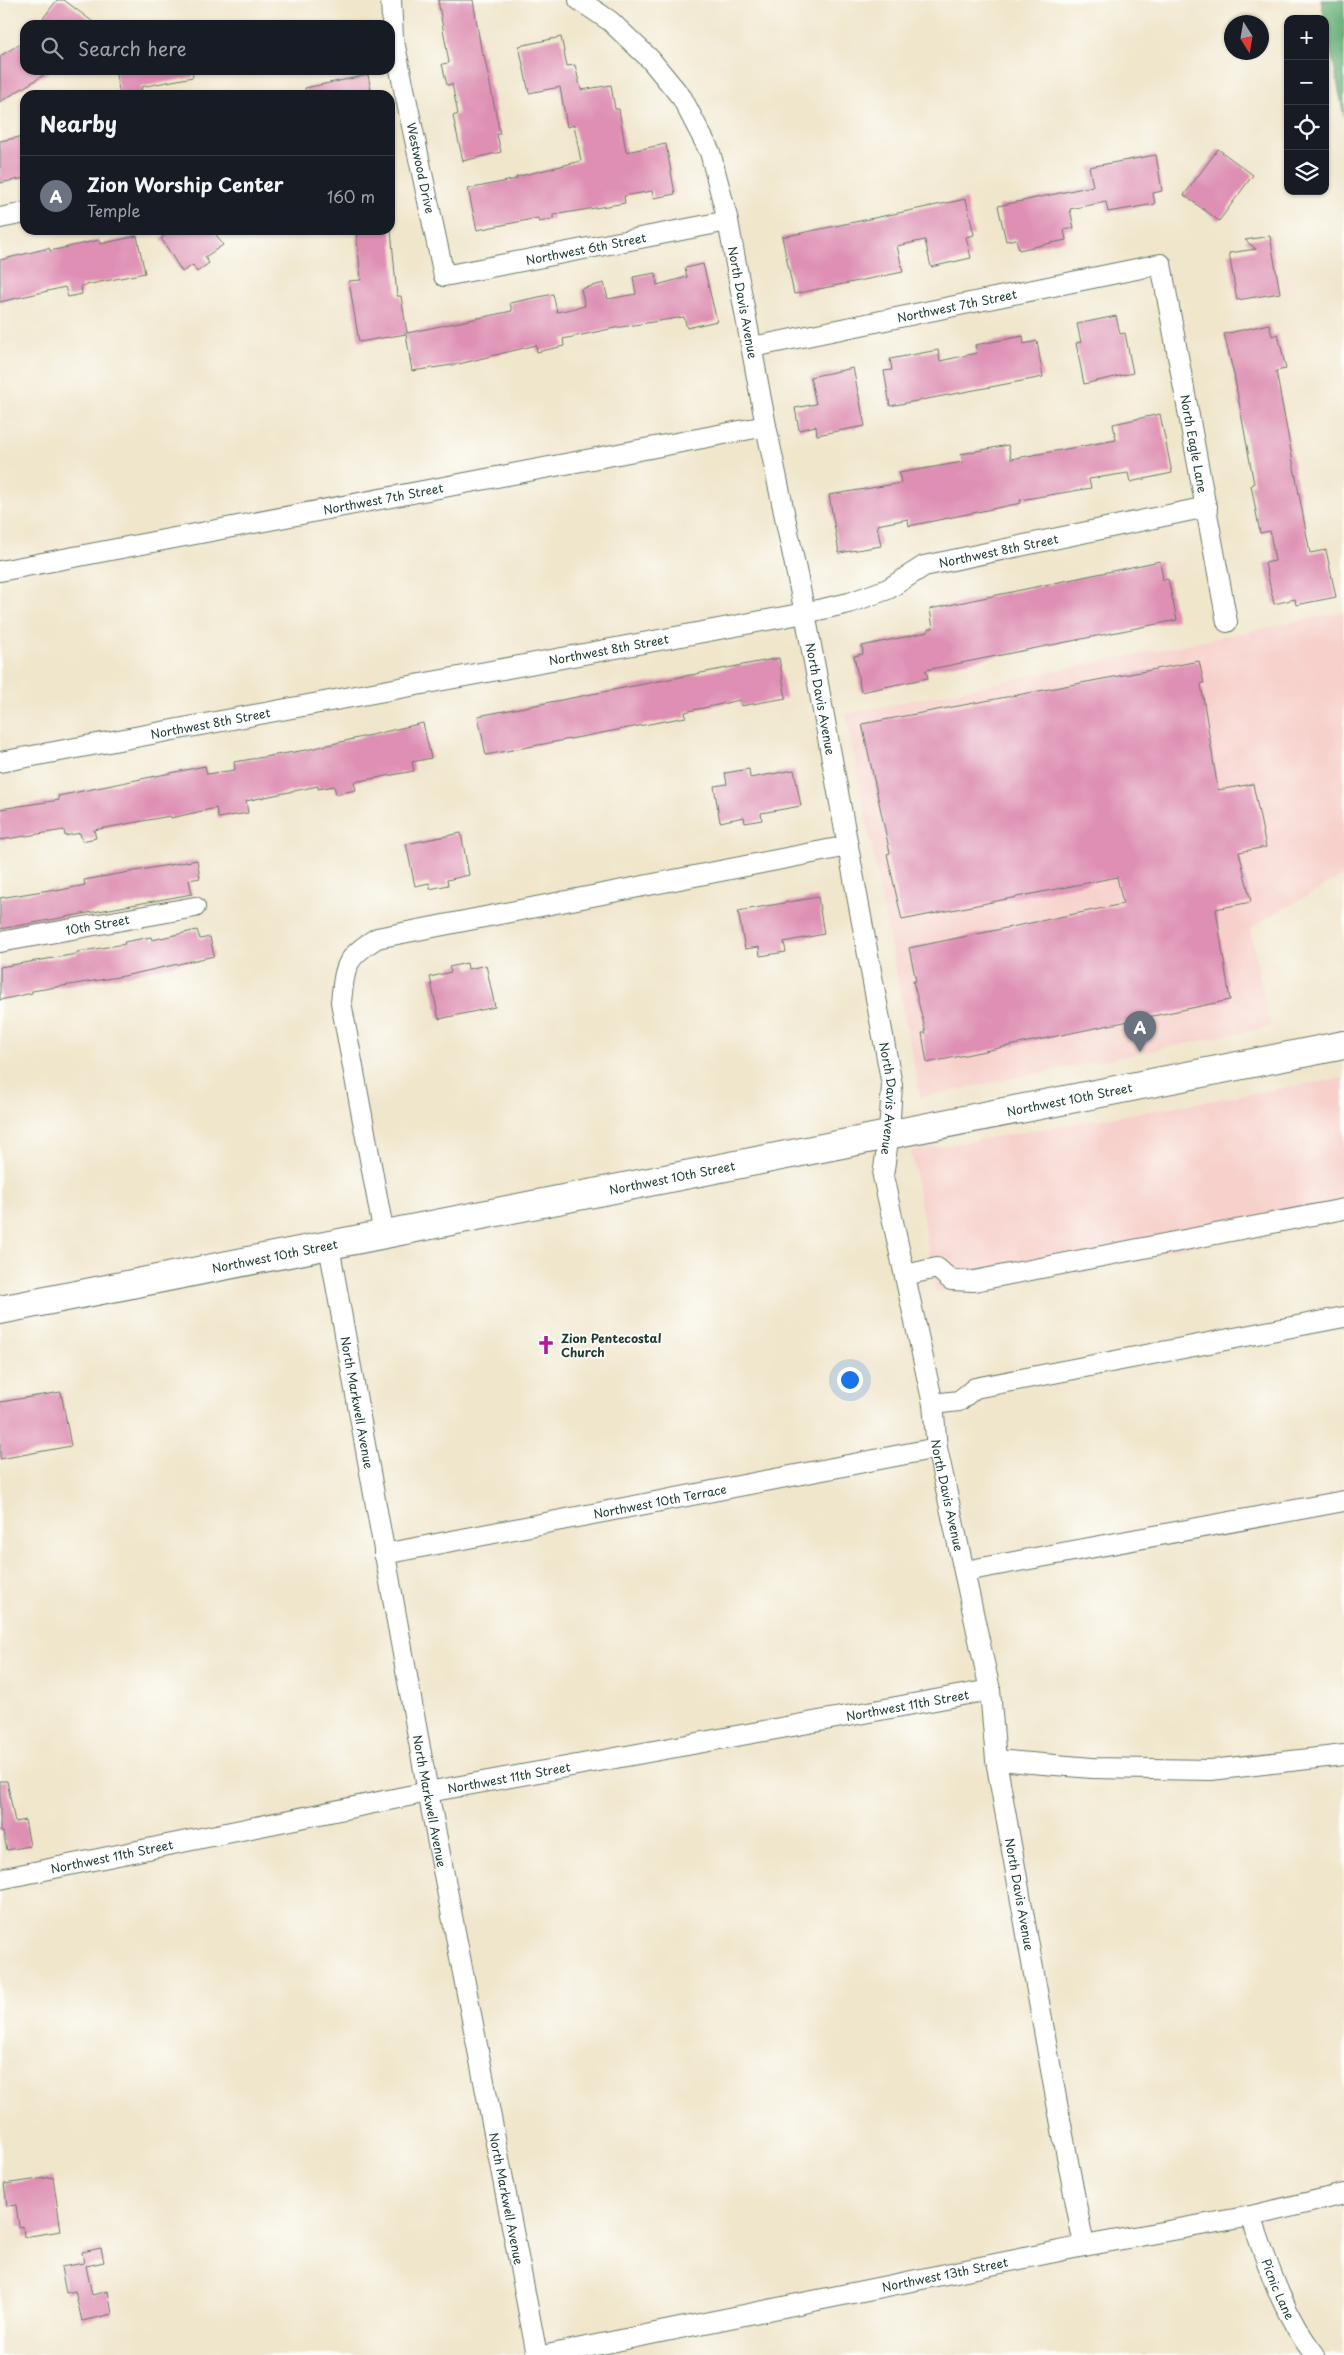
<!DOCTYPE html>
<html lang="en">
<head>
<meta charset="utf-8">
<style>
	:root { --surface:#171b24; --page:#242831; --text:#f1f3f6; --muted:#9ea1a6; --line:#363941; --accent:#d690ce }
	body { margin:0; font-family:"Playpen Sans",sans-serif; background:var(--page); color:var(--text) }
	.controls { position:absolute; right:15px; top:15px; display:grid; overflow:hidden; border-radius:10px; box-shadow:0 1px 4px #0004 }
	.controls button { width:45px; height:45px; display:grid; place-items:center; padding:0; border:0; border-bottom:1px solid var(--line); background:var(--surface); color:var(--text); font:25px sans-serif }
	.compass { position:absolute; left:1224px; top:15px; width:45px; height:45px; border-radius:50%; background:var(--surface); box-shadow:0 1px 4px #0004; rotate:169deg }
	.you { position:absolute; left:849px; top:1379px; width:18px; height:18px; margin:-12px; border:4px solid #fff; border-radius:50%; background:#1a73e8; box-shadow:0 0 0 8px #1a73e833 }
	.badge { display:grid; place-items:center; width:32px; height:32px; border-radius:50%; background:var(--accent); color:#fff; font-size:16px; font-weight:700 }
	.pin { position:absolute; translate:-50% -41px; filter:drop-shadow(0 1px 2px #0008) }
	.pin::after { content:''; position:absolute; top:26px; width:18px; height:15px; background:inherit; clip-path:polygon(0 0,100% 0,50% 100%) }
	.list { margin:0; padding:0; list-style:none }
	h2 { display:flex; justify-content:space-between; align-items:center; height:65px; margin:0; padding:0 20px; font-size:21px }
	h2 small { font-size:16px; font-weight:400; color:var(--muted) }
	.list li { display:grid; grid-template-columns:32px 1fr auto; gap:15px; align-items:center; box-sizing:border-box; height:80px; padding:0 20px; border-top:1px solid var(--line) }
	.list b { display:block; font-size:19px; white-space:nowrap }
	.list p { margin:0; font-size:16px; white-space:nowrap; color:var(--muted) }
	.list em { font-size:16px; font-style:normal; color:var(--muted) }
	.icon { flex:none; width:28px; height:28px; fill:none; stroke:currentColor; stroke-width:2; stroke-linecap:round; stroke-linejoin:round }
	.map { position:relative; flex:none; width:1344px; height:2355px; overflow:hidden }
	.search { position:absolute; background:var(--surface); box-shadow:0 1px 4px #0004; left:20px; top:20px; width:375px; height:55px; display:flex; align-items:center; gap:12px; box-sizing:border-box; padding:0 18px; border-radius:15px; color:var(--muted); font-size:19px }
	.panel { position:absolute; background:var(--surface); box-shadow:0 1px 4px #0004; left:20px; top:90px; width:375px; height:145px; border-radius:15px }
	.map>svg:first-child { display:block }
</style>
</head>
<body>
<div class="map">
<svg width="1344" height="2355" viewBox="0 0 1344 2355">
	<rect width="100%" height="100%" fill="#fdfcf7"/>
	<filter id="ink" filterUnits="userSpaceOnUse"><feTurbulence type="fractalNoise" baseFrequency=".02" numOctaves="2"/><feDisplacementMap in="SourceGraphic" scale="10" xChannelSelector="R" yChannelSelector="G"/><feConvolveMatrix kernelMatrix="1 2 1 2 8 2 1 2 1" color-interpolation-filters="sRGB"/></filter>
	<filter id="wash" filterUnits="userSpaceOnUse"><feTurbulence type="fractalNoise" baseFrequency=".0096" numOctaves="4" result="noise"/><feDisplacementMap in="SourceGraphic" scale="20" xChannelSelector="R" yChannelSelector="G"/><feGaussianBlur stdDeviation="1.12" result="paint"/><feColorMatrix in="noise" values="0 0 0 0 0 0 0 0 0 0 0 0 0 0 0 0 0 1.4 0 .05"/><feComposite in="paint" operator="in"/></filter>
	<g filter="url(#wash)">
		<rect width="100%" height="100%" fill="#f0e6cc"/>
		<g fill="#f7d0cb">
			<polygon points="1343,612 1344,875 1250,928 1270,1027 920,1097 846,714"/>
			<polygon points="1344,1078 1344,1218 936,1292 911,1151"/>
		</g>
		<polygon fill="#68b077" stroke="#447656" points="1321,0 1344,0 1344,116"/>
		<g id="blocks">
			<g fill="#de8fb3">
				<polygon points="57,0 64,0 97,25 38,25"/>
				<polygon points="438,0 473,0 482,55 484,55 500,134 497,134 501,152 463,161 453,116 458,114 452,84 447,85 442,64 449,63"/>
				<polygon points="561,37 567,66 575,65 581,90 611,85 615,109 619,109 626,152 666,144 675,194 654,198 652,191 624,196 625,203 553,215 553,219 539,222 538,218 477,230 468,189 517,179 516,177 581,161 574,125 567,127 560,87 529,93 519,46"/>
				<polygon points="25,41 25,70 52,70 0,102 0,56"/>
				<polygon points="115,70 192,70 193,77 141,87 142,95 120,95"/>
				<polygon points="368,75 372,95 306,95 305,88"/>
				<polygon points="25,136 25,178 0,183 0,141"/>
				<polygon points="1218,149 1253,175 1219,221 1184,195"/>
				<polygon points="1156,155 1162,191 1153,193 1155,204 1108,212 1106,202 1070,209 1074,228 1064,230 1066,240 1019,250 1016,239 1006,241 998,206 1093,186 1089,167"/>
				<polygon points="966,199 974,235 966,237 971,258 931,267 925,240 897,246 903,272 794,294 782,237"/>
				<polygon points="174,230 213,230 223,245 205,257 209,263 197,272 193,265 182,272 161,238"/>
				<polygon points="356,230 391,230 397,296 401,296 407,333 512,311 510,303 553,294 557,312 585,306 581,289 604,283 608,299 636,294 633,277 656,273 657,285 687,277 685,268 703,264 717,321 687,328 684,317 615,328 563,339 564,346 537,352 536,345 459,364 412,371 406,334 359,342 349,281 361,280"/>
				<polygon points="137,236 145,273 81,286 82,294 68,297 65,287 0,302 0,260 49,248 50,251 99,240 100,244"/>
				<polygon points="1270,236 1280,293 1237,300 1229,253 1256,249 1245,240"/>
				<polygon points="1116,316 1120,334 1125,333 1133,373 1084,384 1076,343 1081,342 1077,324"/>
				<polygon points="1269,324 1272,336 1278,334 1286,369 1276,371 1310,553 1326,550 1336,597 1296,605 1295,599 1274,604 1265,563 1275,561 1270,531 1260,533 1251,485 1254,484 1234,375 1224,334"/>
				<polygon points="1023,336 1024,344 1037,341 1043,377 890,406 884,371 892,370 890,359 938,350 940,361 977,353 975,345"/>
				<polygon points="853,368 865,426 817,435 816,426 799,430 795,408 816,404 810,377"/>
				<polygon points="1160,414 1172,473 1130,482 1128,473 1089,479 1091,488 1020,500 1021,503 909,526 908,519 877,525 881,546 839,553 829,495 901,483 899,473 963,462 961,454 1008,445 1011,459 1116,440 1113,424"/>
				<polygon points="1160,561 1163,580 1168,579 1177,620 926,670 928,678 861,692 854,656 863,654 862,646 928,632 928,629 933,628 930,609"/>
				<polygon points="779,658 786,698 741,706 740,700 685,712 686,717 486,755 478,716"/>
				<polygon points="1199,661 1204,683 1201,684 1218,790 1253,784 1266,847 1239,852 1251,902 1216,909 1230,1000 927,1063 922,1033 926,1033 913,981 916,981 909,948 1123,904 1117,877 902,920 887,854 890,853 862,724"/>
				<polygon points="423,723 431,758 412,762 414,771 354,782 356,790 336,794 334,786 318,789 318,786 246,801 248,813 218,818 216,808 171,818 170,816 94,830 96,838 82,841 80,833 65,836 64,830 0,840 0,809 59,800 58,796 205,766 207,774 235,770 234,762 306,750"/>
				<polygon points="749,769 750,778 794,770 801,806 761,813 762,820 745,823 744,817 720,822 714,786 727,784 725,773"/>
				<polygon points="461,833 469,875 447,880 448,885 430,889 429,883 415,886 406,844"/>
				<polygon points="197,860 200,878 189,880 192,894 0,929 0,898 55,889 56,891 85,885 84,880"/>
				<polygon points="818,897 824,934 784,942 786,952 760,956 759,947 745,949 738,911"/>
				<polygon points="197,930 200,939 210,937 214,956 124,976 32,991 32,993 0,1000 0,967 77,954 77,952 125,944 124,942 151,937 152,940"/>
				<polygon points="467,963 468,969 486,965 495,1007 439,1019 430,977 451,972 449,967"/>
				<polygon points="61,1392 71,1446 0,1459 0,1402"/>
				<polygon points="0,1781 7,1781 15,1822 25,1820 30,1846 7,1850 3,1832 0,1832"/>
				<polygon points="53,2177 61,2231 24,2237 23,2226 19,2227 16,2205 7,2206 4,2184"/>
				<polygon points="101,2248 104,2262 86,2266 92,2295 108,2291 112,2314 82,2321 75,2291 66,2293 61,2267 84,2263 82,2252"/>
			</g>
		</g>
	</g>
	<g filter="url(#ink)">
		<use href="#blocks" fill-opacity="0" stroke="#687869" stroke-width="1"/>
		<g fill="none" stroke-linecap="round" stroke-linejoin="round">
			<g stroke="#687869" stroke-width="22">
				<g id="street">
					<path id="s1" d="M391,0l2,37 51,239 284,-55"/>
					<path id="s2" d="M579,0l31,21 40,38 32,39 28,54 18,69 38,205 39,187 87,472 -3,48 -6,43 50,228 4,44 53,242 6,70 60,338 28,148"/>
					<polyline points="0,218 25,213"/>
					<path id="s3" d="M753,347l408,-83 66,358"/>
					<path id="s4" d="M0,571l766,-145"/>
					<path id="s5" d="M0,762l805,-149 44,-10 39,-14 36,-23 283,-59"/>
					<path id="s6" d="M0,942l195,-35"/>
					<path d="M384,1235l-43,-233c4,-37 4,-44 36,-64l471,-92"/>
					<path id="s7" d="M329,1246l99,546 109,563"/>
					<polyline points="905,1275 937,1268 951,1280 974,1281 1344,1209"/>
					<polyline points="933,1404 959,1401 975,1388 1344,1317"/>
					<path id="s8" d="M384,1554l553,-106"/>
					<polyline points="965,1571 1344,1501"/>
					<polyline points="996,1760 1092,1768 1211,1770 1344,1755"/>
					<path id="s9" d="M0,1879l428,-87 562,-102"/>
					<path id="s10" d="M1251,2216c17,49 31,97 64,139"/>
					<path id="s11" d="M547,2355l537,-109 167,-30 93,-22"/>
				</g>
			</g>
			<g stroke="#687869" stroke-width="30">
				<g id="secondary">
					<path id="s12" d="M0,1310l1344,-265"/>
				</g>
			</g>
			<use href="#street" stroke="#fff" stroke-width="20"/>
			<use href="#secondary" stroke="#fff" stroke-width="28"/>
		</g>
	</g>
	<defs>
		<g id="church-bare" transform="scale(1.5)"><path d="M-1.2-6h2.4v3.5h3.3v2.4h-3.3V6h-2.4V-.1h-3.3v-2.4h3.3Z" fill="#b5179e" stroke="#fdfcf7" stroke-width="2.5" paint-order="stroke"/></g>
	</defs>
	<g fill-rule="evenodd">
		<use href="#church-bare" x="546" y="1345"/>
	</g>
	<g text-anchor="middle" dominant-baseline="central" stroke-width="4" stroke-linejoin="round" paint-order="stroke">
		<g font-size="12" fill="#1f3d34" stroke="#fdfcf7">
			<text stroke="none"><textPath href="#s1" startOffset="171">Westwood Drive</textPath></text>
			<text stroke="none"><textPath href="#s1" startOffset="426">Northwest 6th Street</textPath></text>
			<text stroke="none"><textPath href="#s2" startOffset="358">North Davis Avenue</textPath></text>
			<text stroke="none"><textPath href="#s3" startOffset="208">Northwest 7th Street</textPath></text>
			<text stroke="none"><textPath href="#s3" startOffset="599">North Eagle Lane</textPath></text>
			<text stroke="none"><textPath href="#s4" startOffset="390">Northwest 7th Street</textPath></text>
			<text stroke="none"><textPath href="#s5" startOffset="1024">Northwest 8th Street</textPath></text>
			<text stroke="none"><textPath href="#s5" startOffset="619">Northwest 8th Street</textPath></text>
			<text stroke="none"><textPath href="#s2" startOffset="762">North Davis Avenue</textPath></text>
			<text stroke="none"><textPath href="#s5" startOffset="214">Northwest 8th Street</textPath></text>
			<text stroke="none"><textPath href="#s6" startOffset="99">10th Street</textPath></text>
			<text stroke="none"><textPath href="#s2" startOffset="1168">North Davis Avenue</textPath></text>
			<text stroke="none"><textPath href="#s12" startOffset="1090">Northwest 10th Street</textPath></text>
			<text stroke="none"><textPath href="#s12" startOffset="685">Northwest 10th Street</textPath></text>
			<text stroke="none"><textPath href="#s12" startOffset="280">Northwest 10th Street</textPath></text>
			<text stroke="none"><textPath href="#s7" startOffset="159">North Markwell Avenue</textPath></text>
			<text stroke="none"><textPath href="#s2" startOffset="1572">North Davis Avenue</textPath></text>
			<text stroke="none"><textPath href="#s8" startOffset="281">Northwest 10th Terrace</textPath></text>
			<text stroke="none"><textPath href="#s9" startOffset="924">Northwest 11th Street</textPath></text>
			<text stroke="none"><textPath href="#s9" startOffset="519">Northwest 11th Street</textPath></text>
			<text stroke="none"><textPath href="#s7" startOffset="564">North Markwell Avenue</textPath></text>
			<text stroke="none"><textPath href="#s9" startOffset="114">Northwest 11th Street</textPath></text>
			<text stroke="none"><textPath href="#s2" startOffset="1978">North Davis Avenue</textPath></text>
			<text stroke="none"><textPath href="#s7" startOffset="969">North Markwell Avenue</textPath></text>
			<text stroke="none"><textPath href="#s11" startOffset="406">Northwest 13th Street</textPath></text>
			<text stroke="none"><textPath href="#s10" startOffset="78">Picnic Lane</textPath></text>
		</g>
		<g font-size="12" font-weight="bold" fill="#1f3d34" stroke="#fdfcf7" text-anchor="start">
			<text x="561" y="1338">Zion Pentecostal<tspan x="561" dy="14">Church</tspan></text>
		</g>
	</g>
</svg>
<div class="controls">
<button>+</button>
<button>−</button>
<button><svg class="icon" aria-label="locate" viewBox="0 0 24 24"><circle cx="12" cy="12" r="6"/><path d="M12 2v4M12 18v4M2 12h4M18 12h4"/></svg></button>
<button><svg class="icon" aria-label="layers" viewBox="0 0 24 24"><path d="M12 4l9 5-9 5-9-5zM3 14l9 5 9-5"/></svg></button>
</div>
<svg class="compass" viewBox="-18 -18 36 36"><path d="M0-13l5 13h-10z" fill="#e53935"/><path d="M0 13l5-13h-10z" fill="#9ea1a6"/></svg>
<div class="you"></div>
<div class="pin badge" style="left:1140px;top:1052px;background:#6b7280">A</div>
<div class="search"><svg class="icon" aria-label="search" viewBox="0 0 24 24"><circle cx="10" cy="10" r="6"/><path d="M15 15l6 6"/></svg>Search here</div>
<section class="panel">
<h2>Nearby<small></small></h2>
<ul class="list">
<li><span class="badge" style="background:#6b7280">A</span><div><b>Zion Worship Center</b><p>Temple</p></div><em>160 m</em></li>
</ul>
</section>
</div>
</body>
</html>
